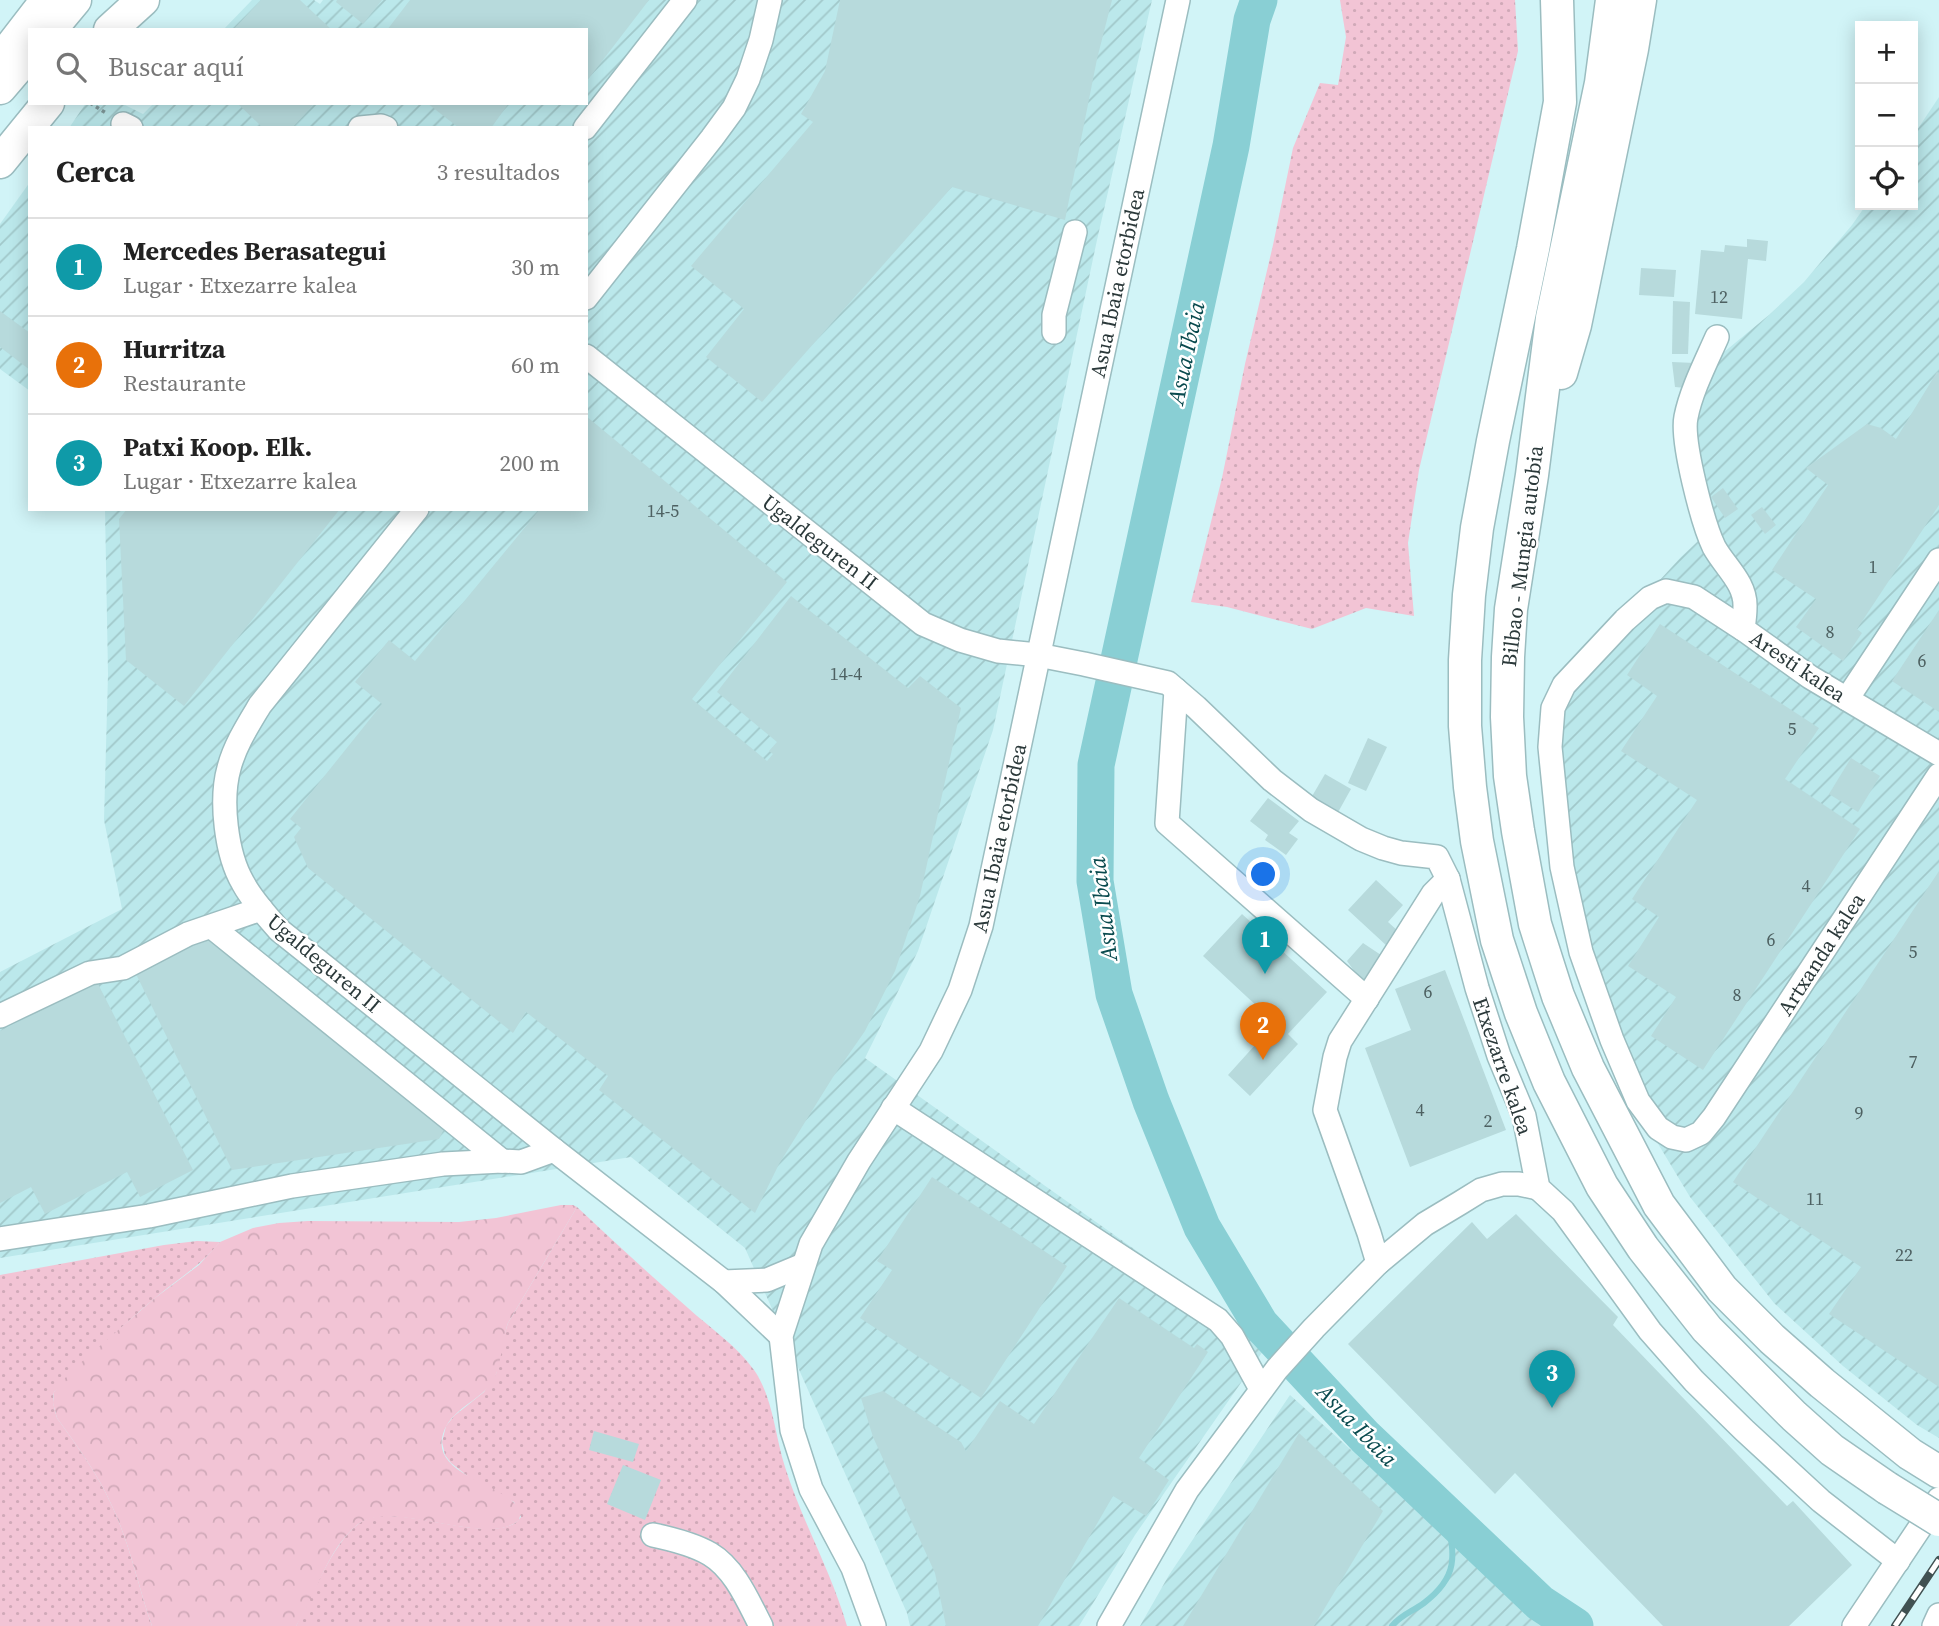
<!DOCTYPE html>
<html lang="es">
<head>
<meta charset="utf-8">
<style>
	:root { --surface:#fff; --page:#f2f2f2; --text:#222; --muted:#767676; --line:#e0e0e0; --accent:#7c3aed }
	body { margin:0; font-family:"Source Serif 4",serif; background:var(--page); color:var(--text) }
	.controls { position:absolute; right:21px; top:21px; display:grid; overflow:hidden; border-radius:0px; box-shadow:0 4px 18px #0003 }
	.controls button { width:63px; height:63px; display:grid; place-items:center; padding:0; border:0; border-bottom:2px solid var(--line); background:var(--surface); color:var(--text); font:35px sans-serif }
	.you { position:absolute; left:1264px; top:875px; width:24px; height:24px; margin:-18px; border:5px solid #fff; border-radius:50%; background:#1a73e8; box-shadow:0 0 0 10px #1a73e833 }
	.badge { display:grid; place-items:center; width:46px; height:46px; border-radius:50%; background:var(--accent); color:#fff; font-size:23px; font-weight:700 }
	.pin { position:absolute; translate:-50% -58px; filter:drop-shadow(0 2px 4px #0008) }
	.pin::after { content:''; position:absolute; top:37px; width:24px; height:21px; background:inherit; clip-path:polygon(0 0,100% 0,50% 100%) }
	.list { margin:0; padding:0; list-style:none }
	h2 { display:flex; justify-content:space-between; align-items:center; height:91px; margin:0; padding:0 28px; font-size:30px }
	h2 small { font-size:23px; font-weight:400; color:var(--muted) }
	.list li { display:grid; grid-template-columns:46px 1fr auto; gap:21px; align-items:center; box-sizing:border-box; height:98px; padding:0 28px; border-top:2px solid var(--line) }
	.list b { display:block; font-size:26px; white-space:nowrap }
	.list p { margin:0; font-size:23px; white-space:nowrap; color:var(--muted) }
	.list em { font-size:23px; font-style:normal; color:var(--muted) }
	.icon { flex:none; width:38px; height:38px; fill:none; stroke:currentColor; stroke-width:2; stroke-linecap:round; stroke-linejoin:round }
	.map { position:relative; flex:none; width:1939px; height:1626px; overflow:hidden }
	.search { position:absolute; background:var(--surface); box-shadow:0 4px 18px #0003; left:28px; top:28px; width:560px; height:77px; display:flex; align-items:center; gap:18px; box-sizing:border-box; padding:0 24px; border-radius:0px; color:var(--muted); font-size:26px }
	.panel { position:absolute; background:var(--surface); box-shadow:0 4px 18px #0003; left:28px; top:126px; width:560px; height:385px; border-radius:0px }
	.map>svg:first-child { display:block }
</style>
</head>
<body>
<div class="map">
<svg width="1939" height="1626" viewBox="0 0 1939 1626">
	<defs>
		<pattern id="industrial-furrows" width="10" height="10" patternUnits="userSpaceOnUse" patternTransform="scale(1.75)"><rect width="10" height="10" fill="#bbe8eb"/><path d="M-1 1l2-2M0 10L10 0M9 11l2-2" fill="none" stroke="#a1c8ca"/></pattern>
		<pattern id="grass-dots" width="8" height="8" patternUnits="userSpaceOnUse" patternTransform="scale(1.75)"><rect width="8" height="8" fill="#f2c4d5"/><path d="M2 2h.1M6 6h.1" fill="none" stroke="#d0a9b8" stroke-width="1.8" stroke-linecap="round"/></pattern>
		<pattern id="forest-crowns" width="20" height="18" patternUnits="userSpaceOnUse" patternTransform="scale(1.75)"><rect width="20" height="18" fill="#f2c4d5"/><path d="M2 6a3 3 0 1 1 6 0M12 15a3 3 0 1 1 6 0" fill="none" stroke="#d0a9b8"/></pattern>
	</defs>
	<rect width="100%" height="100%" fill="#d1f4f7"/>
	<g fill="url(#industrial-furrows)">
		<polygon points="252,0 314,0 320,4 323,0 1152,0 1097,240 993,730 918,951 865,1058 1268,1344 1135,1535 1079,1626 910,1626 907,1613 745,1248 631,1157 0,1258 0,972 122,909 104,820 108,674 105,509 586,509 586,128 69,128 86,103 121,103 143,114 154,103 586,103 586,30 223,30"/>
		<polygon points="1939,97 1939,1438 1917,1425 1843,1366 1774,1303 1690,1197 1651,1132 1581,952 1550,747 1564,685 1680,558 1714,526 1694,454 1697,404 1718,357 1769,315 1804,282 1852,225 1866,205 1913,205 1913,136"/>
		<polygon points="30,182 30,391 0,369 0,224"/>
		<polygon points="1290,1395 1459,1547 1495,1577 1561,1626 1140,1626 1169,1575"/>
	</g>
	<g fill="url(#grass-dots)">
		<polygon points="1340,0 1515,0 1518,51 1419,470 1408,543 1414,616 1366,608 1312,629 1227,607 1191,602 1222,478 1245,364 1273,245 1293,148 1320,83 1338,85 1346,37"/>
		<path d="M577,1207c36,34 73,68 111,101 21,19 49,38 66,62 19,27 21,66 31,97 17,54 46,104 62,159h-551c17,-30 36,-84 65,-104 33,-23 137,29 160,-5l-7,-15 -44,-24 -19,-15 -6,-8 -3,-13 4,-16 8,-10 30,-24 12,-18 7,-35 5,-16z"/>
		<path d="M197,1241l23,1c-18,23 -44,38 -66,57 -35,29 -67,62 -100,93 -2,10 0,16 3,26 20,28 41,56 55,88 18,38 26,80 40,120h-152v-351l164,-30z"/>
	</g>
	<path fill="url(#forest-crowns)" d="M561,1205h12l4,2 -69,116c-6,17 -7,48 -17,61 -14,18 -41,26 -48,50 -13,43 65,49 78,78l-2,8c-31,29 -129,-23 -162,5 -31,26 -40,69 -61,101h-144c-14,-40 -22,-82 -40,-120 -14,-32 -35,-60 -55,-88l-4,-15 1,-11 16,-20 85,-74 44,-33 21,-23 33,-14 26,-5 29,-2 151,1 37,-4z"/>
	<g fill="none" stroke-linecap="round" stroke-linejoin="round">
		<path stroke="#89cfd4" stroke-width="6" d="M1392,1626c10,-12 20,-14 32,-23 37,-28 30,-50 22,-90"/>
		<polyline stroke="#89cfd4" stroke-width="37" points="1259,0 1252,20 1231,146 1096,765 1095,881 1114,994 1151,1101 1202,1227 1260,1324 1365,1437 1540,1603 1575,1626"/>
	</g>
	<g fill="#b7dadc">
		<polygon points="261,0 300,0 332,30 233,30"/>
		<polygon points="337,0 382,0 363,24 336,2"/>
		<polygon points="410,0 649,0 586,82 586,30 387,30"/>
		<polygon points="840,0 1112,0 1097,59 1065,220 952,187 762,402 706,357 744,309 691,266 813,122 801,114 825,71"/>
		<polygon points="237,103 315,103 292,128 263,128"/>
		<polygon points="427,103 509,103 491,128 459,128"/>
		<polygon points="1747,239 1768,241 1766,261 1748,259 1742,319 1695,314 1701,250 1724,252 1725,245 1747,247"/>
		<polygon points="1641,268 1676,270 1674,297 1639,295"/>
		<polygon points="1673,301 1690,302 1688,354 1672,354"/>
		<polygon points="0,311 30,333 30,370 0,347"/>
		<polygon points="1672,362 1695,363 1686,388 1675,387"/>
		<polygon points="1937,372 1939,373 1939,505 1857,629 1862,633 1843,661 1796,627 1816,599 1772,570 1828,485 1806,468 1867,424 1881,428 1896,439"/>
		<polygon points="586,416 787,582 692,699 767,761 773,754 769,751 777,742 717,692 791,596 908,688 920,676 961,708 920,896 895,971 865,1031 833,1077 779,1164 755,1213 599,1090 608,1076 526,1012 513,1033 308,868 294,837 301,828 290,819 382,704 355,682 389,640 415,661 540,509 586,509"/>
		<polygon points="1723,488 1738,509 1725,518 1711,497"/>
		<polygon points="1762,507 1776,525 1765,534 1751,515"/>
		<polygon points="127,509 340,509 184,706 126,660 119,519"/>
		<polygon points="1939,610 1939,712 1892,681"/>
		<polygon points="1660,624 1819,728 1785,779 1860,829 1703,1070 1651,1036 1676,997 1628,966 1659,917 1632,899 1697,800 1621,751 1657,696 1627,675"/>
		<polygon points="1368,738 1387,747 1366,791 1348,783"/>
		<polygon points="1851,758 1880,776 1858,812 1829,794"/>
		<polygon points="1325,774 1351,789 1337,814 1311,798"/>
		<polygon points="1268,798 1299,821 1289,833 1298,839 1286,855 1265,840 1268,835 1250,821"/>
		<polygon points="1939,871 1939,1387 1829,1314 1861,1267 1733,1182"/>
		<polygon points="1376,880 1403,905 1388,922 1399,932 1387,946 1348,910"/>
		<polygon points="1242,914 1327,992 1288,1034 1298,1044 1250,1096 1228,1075 1275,1023 1203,956"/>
		<polygon points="209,934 445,1127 439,1139 232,1170 135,972"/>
		<polygon points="1363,943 1384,957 1375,969 1372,967 1362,982 1347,961"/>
		<polygon points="1445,970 1506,1130 1410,1167 1365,1048 1411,1030 1395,989"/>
		<polygon points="97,982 193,1170 140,1197 127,1172 45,1214 31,1187 0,1203 0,1031"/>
		<polygon points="932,1177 1067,1266 981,1398 860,1318 892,1270 877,1261"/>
		<polygon points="1516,1214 1618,1317 1613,1325 1787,1506 1793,1501 1852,1565 1789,1626 1663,1626 1515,1473 1495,1494 1348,1344 1472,1222 1487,1239"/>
		<polygon points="1119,1298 1194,1348 1197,1344 1208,1352 1139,1458 1169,1480 1146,1516 1113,1496 1038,1626 946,1626 935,1573 873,1437 861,1398 883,1391 961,1442 966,1451 1000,1401 1034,1424"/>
		<polygon points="594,1431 639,1444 633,1462 589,1450"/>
		<polygon points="1299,1433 1383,1511 1314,1626 1183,1626"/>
		<polygon points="623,1465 661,1480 645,1520 607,1504"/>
	</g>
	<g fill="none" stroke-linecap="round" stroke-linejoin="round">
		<g stroke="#9bbdc0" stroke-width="26">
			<g id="minor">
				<polyline points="123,124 131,128"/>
				<polyline points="360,128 381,126 386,128"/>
				<polyline points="585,128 685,0"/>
				<polyline points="586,298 712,138 734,108 748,79 761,40 770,0"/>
				<polyline points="1054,332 1054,315 1075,232"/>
				<path d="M1717,337c-11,25 -26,54 -31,80 -5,24 17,107 28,130 11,20 32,36 31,60 0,7 -1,15 -2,22l67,48 129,77"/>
				<polyline points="586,356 923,624 960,640 998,651 1038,655 1084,664 1168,683 1196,707 1272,780 1311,810 1361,839 1383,848 1401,853 1437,857 1448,879 1477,988 1499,1056 1524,1116 1538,1188 1563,1211 1650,1331 1694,1381 1744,1430 1821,1501 1898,1561"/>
				<path d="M417,509l-157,196c-12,20 -25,40 -31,63 -9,32 -3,86 14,115 9,17 23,32 36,47l275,220 170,132 57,54"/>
				<polyline points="1743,629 1694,597 1666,591 1650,598 1625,620 1564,685 1553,708 1550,747 1562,867 1581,952 1612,1040 1638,1101 1658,1128 1672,1137 1686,1140 1701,1133 1714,1117 1939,775"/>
				<polyline points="1176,690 1167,823 1367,999"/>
				<polyline points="1847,699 1939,560"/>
				<polyline points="212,927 502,1161"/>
				<polyline points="0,1016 90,973 123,968 188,934 261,909"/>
				<polyline points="893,1108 1218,1320 1232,1336 1261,1389"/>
				<polyline points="0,1239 149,1216 292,1186 443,1164 502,1161 521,1162 554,1150"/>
				<polyline points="1378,1263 1369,1233 1325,1110 1335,1057 1340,1041 1433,894 1448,879"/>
				<polyline points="724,1282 767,1280 803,1265"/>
				<path d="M653,1535c19,4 40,9 57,19 25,15 38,47 51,72"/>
				<polyline points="874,1626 853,1568 811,1489 792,1430 781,1336 811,1244 859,1161 931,1051 960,990 981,926 1178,0"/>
				<polyline points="1109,1626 1187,1490 1277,1369 1314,1328 1378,1263 1425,1224 1460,1203 1481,1190 1502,1184 1519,1184 1538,1188"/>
				<polyline points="1854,1626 1939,1499"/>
				<polyline points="1934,1626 1939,1615"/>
			</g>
		</g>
		<g stroke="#9bbdc0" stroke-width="35">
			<g id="highway">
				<polyline points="1557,0 1560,102 1533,249 1493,441 1477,528 1469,595 1465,660 1465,726 1470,787 1477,841 1497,940 1521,1013 1549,1082 1602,1186 1643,1248 1707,1329 1794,1416 1832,1450 1887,1488"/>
				<polyline points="1612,0 1601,83 1552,318 1532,475 1511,609 1508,657 1507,717 1510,776 1518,831 1535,924 1558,996 1588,1068 1659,1205 1722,1289 1772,1339 1822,1383 1910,1454 1939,1472"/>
				<polyline points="50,30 75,0"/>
				<polyline points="110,30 143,0"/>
				<polyline points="0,61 47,0"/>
				<polyline points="0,88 30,53"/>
				<polyline points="0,162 48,103"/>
				<polyline points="1561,373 1575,325 1632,49 1640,0"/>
			</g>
		</g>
		<polyline stroke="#80999b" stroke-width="3.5" stroke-dasharray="3.5 3.5" stroke-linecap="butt" points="90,103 106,113"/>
		<use href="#minor" stroke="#fff" stroke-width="23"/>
		<use href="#highway" stroke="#fff" stroke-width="32"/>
		<g stroke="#405152" stroke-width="8">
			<polyline id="rail" points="1895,1626 1939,1560"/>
		</g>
		<use href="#rail" stroke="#fff" stroke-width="5" stroke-dasharray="16" stroke-linecap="butt"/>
		<g stroke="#9bbdc0" stroke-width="35" stroke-linecap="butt">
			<polyline id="highway-bridge" points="1887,1488 1939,1520"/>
		</g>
		<use href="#highway-bridge" stroke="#fff" stroke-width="32"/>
	</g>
	<g text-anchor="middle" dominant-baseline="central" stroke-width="5" stroke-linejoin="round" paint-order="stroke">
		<g font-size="18" fill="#4e6162">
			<text x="1719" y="296">12</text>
			<text x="663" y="510">14-5</text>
			<text x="1873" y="566">1</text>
			<text x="1830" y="631">8</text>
			<text x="1922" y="660">6</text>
			<text x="846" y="673">14-4</text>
			<text x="1792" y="728">5</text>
			<text x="1806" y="885">4</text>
			<text x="1771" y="939">6</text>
			<text x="1913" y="951">5</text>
			<text x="1428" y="991">6</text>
			<text x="1737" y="994">8</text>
			<text x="1913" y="1061">7</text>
			<text x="1420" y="1109">4</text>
			<text x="1859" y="1112">9</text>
			<text x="1488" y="1120">2</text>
			<text x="1815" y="1198">11</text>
			<text x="1904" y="1254">22</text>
		</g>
		<g font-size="21" fill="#2b393a" stroke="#fff">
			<text transform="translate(1117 283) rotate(-78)">Asua Ibaia etorbidea</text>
			<text transform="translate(820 542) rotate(38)">Ugaldeguren II</text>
			<text transform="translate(1522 556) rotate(-83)">Bilbao - Mungia autobia</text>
			<text transform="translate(1798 666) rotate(34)">Aresti kalea</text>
			<text transform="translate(999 838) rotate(-78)">Asua Ibaia etorbidea</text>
			<text transform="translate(1821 954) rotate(-57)">Artxanda kalea</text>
			<text transform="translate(324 963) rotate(40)">Ugaldeguren II</text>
			<text transform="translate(1503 1066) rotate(71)">Etxezarre kalea</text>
		</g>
		<g font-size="23" font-style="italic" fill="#094a4e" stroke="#fff">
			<text transform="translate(1186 353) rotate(-78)">Asua Ibaia</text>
			<text transform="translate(1103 909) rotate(-97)">Asua Ibaia</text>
			<text transform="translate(1357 1425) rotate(46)">Asua Ibaia</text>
		</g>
	</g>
</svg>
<div class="controls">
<button>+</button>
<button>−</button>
<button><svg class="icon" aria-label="locate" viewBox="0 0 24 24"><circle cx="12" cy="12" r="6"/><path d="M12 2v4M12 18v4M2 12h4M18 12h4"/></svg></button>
</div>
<div class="you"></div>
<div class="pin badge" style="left:1265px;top:974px;background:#0f9aa8">1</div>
<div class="pin badge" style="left:1263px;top:1060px;background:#e8710a">2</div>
<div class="pin badge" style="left:1552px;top:1408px;background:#0f9aa8">3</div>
<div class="search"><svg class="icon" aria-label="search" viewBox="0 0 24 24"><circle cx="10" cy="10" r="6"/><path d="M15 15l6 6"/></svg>Buscar aquí</div>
<section class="panel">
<h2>Cerca<small>3 resultados</small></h2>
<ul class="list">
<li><span class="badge" style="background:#0f9aa8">1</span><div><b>Mercedes Berasategui</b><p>Lugar · Etxezarre kalea</p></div><em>30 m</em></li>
<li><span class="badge" style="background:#e8710a">2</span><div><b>Hurritza</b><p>Restaurante</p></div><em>60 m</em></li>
<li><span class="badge" style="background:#0f9aa8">3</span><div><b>Patxi Koop. Elk.</b><p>Lugar · Etxezarre kalea</p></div><em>200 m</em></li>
</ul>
</section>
</div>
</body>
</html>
